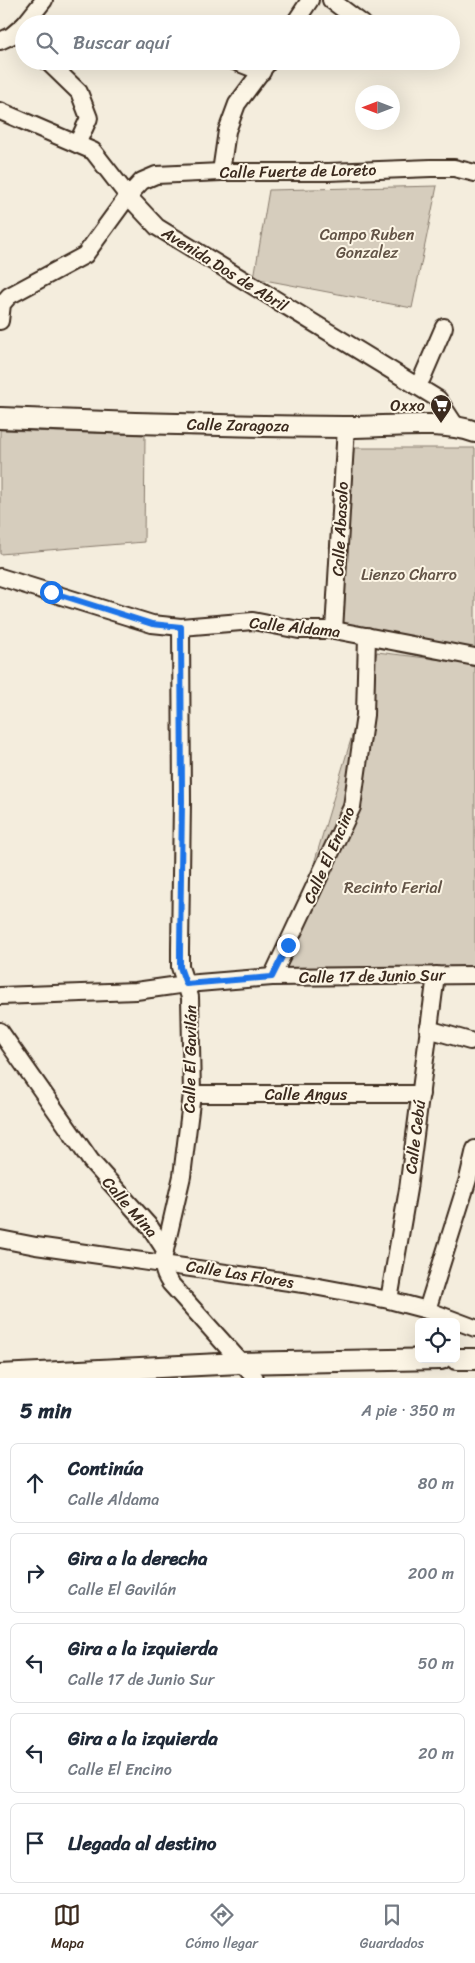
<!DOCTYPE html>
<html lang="es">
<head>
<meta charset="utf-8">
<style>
	:root { --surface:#fff; --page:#f2f2f3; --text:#1f2937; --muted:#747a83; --line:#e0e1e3; --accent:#3b2a1e }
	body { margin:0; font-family:Sriracha,sans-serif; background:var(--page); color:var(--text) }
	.controls { position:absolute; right:15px; bottom:15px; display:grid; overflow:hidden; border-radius:8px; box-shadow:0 5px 20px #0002 }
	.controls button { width:45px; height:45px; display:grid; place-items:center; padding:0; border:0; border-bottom:1px solid var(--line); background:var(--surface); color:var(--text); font:25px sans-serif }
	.compass { position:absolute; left:355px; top:85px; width:45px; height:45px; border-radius:50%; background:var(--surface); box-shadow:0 5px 20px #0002; rotate:270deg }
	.stop { position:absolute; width:15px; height:15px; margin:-11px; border:4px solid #1a73e8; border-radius:50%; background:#fff }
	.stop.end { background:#1a73e8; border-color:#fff; box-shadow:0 1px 5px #0008 }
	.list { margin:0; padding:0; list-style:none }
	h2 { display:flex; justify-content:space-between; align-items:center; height:65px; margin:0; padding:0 20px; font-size:21px }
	h2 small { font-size:16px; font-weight:400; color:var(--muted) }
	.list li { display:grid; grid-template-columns:32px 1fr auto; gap:15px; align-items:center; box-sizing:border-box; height:80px; margin:0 10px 10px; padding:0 10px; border:1px solid var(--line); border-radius:8px }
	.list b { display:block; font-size:19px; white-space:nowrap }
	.list p { margin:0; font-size:16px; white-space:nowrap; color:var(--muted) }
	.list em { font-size:16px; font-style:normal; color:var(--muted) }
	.icon { flex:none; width:28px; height:28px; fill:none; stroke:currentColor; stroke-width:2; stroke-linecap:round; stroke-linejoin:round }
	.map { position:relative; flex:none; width:475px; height:1378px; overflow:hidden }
	.search { position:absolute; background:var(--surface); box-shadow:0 5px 20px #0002; left:15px; right:15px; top:15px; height:55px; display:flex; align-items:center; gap:12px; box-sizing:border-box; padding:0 18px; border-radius:28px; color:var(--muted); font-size:19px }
	.sheet { height:515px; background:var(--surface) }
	nav { display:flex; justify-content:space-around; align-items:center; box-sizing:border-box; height:70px; border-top:1px solid var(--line); background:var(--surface); font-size:14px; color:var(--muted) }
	nav a { display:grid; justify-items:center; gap:2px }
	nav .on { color:var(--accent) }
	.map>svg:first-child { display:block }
</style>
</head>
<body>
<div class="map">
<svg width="475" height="1378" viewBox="0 0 475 1378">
	<rect width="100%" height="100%" fill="#f4eddd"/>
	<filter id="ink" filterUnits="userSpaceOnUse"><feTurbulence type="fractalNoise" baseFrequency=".02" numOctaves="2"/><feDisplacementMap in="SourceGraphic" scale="10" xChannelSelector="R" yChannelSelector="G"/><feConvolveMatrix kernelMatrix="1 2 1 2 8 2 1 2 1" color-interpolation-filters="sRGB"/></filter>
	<g filter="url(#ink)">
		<g fill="#d6cdbd" stroke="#887c6e">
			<polygon points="437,186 412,308 254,278 269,190"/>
			<polygon points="0,430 145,435 144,542 0,554"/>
			<polygon points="348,448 475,448 475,656 342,626"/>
			<polygon points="377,652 475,664 475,971 282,971"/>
		</g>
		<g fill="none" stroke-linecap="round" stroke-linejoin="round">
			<g stroke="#3b2a1e" stroke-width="20">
				<g id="minor">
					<polyline points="331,0 363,24"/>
					<polyline points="25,24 44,0"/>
					<polyline points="294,24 310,0"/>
					<polyline points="0,41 11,36 24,25"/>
					<polyline points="47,61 79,92 89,118 77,144"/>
					<polyline points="234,61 262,72"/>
					<polyline points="0,111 93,151 128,196 157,227 438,399 455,425"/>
					<polyline points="221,172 227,131 237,104 269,61"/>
					<polyline points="0,321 2,304 9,296 85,255 128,196 142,181 156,175 221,172 328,172 431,168 454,168 475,173"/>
					<polyline points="416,386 422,378 444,327"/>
					<polyline points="0,577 152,624 181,627 253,621 299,630 334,630 475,657"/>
					<polyline points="334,630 346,427"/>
					<polyline points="272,977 352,807 365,715 367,636"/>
					<polyline points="0,996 136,991 186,984 272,977 475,975"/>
					<polyline points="428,1029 470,1041"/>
					<path d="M0,1031l91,130 59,66 15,23c-3,14 -3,21 5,33l85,95"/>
					<polyline points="192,1094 421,1094"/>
					<polyline points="0,1239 36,1246 303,1284 389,1300 427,1310 475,1328"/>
					<polyline points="165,1250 182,1176 192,1094 190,997 180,967 180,949 182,801 181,627"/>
					<polyline points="389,1300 408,1189 436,975"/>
					<polyline points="427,1310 468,1179 475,1149"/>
				</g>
			</g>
			<g stroke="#3b2a1e" stroke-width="24">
				<g id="major">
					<path d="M0,418c114,5 228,8 343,9 38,1 97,-8 132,5"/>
					<polyline points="456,1359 475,1359"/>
					<polyline points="0,1375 240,1363 441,1359"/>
				</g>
			</g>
			<use href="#minor" stroke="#fcf5e5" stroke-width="16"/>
			<use href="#major" stroke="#fcf5e5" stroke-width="20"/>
		</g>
	</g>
	<g fill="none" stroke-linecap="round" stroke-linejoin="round" filter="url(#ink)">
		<polyline stroke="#1a73e8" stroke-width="6" points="51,592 152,624 181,627 182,801 180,949 180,967 186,984 272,977 288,945"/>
	</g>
	<defs>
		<g id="supermarket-pin" transform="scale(1.125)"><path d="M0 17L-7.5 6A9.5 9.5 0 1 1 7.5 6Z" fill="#3b2a1e" stroke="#fcf5e5"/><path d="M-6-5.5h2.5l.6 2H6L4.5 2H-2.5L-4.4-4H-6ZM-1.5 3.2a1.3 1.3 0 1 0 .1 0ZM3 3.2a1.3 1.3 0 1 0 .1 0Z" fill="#fff"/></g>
	</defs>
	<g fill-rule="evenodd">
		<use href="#supermarket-pin" x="441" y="405"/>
	</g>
	<g text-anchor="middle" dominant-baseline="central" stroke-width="4" stroke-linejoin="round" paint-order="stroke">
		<g font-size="16" fill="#3b2a1e" stroke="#fcf5e5">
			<text transform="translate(298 171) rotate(-1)">Calle Fuerte de Loreto</text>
			<text transform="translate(225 269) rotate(32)">Avenida Dos de Abril</text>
			<text transform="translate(238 425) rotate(1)">Calle Zaragoza</text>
			<text transform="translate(340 529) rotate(-87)">Calle Abasolo</text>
			<text transform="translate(295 627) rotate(6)">Calle Aldama</text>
			<text transform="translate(329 855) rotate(-66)">Calle El Encino</text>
			<text transform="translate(372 976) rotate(-1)">Calle 17 de Junio Sur</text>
			<text transform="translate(190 1059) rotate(-89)">Calle El Gavilán</text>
			<text x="306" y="1094">Calle Angus</text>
			<text transform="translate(415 1137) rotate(-83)">Calle Cebú</text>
			<text transform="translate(130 1207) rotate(49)">Calle Mina</text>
			<text transform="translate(240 1274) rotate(9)">Calle Las Flores</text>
		</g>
		<g font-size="16" fill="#625346" stroke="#fcf5e5">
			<text x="367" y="234">Campo Ruben<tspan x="367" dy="18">Gonzalez</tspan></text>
			<text x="409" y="574">Lienzo Charro</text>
			<text x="393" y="887">Recinto Ferial</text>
		</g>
		<g font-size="16" fill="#3b2a1e" stroke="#fcf5e5" text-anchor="end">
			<text x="425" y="405">Oxxo</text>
		</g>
	</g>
</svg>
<div class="controls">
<button><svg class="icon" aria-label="locate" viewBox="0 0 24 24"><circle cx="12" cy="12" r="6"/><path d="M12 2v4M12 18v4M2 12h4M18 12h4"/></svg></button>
</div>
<svg class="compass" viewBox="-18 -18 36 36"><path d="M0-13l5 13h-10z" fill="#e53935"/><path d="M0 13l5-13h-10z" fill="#747a83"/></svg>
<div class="stop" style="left:51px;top:592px"></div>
<div class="stop end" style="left:288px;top:945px"></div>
<div class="search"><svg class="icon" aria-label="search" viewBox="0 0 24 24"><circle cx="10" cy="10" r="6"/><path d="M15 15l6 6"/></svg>Buscar aquí</div>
</div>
<section class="sheet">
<h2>5 min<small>A pie · 350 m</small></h2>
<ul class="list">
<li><svg class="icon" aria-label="ahead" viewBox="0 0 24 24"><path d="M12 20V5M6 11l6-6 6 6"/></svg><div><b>Continúa</b><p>Calle Aldama</p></div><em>80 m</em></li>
<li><svg class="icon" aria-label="right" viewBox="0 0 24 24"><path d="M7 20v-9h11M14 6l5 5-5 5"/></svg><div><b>Gira a la derecha</b><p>Calle El Gavilán</p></div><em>200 m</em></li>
<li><svg class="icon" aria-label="left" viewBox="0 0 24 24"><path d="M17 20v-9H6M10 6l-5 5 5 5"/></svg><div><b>Gira a la izquierda</b><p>Calle 17 de Junio Sur</p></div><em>50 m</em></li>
<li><svg class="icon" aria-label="left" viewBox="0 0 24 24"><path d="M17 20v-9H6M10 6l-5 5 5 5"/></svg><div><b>Gira a la izquierda</b><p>Calle El Encino</p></div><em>20 m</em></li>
<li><svg class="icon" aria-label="arrive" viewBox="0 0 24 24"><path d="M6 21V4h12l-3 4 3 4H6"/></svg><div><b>Llegada al destino</b></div></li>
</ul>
</section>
<nav>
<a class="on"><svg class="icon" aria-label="map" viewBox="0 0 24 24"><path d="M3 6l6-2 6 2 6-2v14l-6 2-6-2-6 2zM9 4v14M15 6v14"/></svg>Mapa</a>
<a><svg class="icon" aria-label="directions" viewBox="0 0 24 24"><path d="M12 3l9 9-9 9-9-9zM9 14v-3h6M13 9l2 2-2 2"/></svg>Cómo llegar</a>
<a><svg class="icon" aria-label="saved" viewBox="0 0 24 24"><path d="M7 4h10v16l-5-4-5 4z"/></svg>Guardados</a>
</nav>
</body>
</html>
